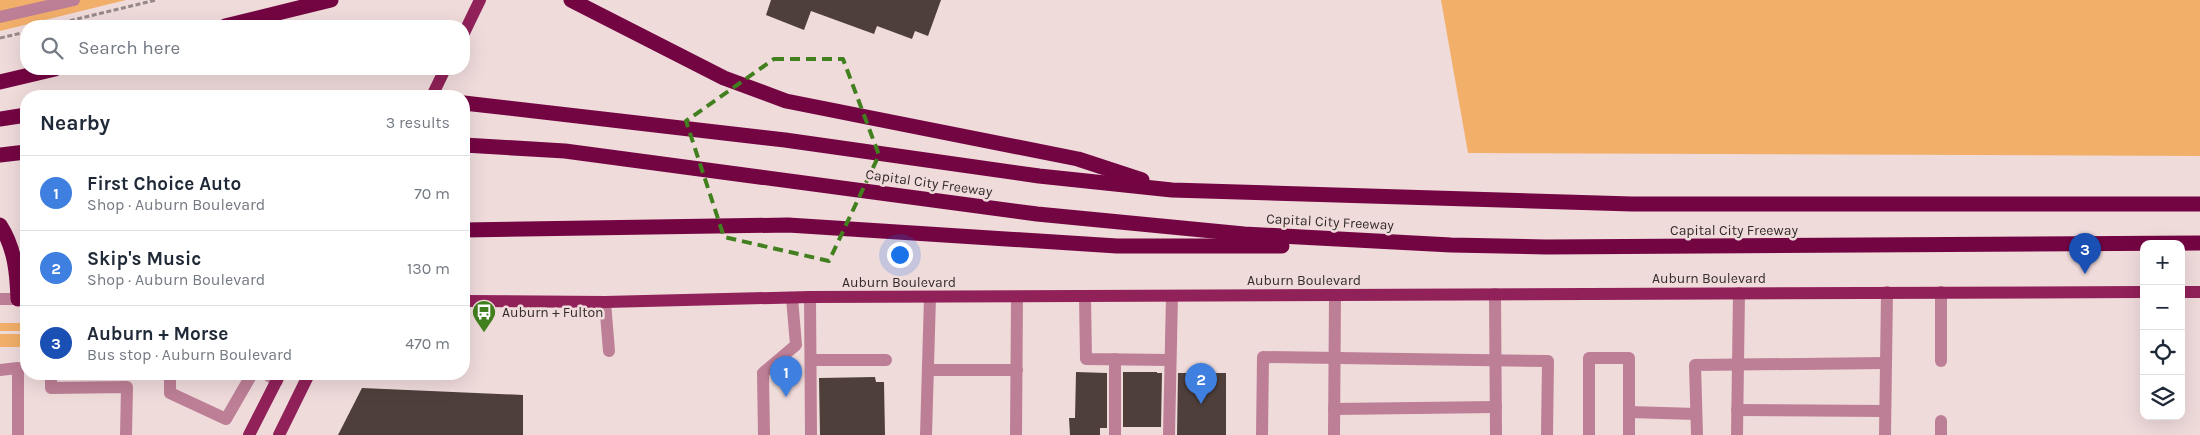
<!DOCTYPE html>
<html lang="en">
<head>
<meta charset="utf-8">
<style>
	:root { --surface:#fff; --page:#f6f6f7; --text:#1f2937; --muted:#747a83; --line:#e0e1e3; --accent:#42801f }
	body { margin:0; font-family:Karla,sans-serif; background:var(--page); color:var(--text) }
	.controls { position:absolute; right:15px; bottom:15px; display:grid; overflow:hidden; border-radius:10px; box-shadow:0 5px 20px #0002 }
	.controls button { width:45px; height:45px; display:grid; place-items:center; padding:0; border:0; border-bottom:1px solid var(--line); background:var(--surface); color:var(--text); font:25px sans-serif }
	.you { position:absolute; left:899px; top:254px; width:18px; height:18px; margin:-12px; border:4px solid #fff; border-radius:50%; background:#1a73e8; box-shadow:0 0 0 8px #1a73e833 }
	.badge { display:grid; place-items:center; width:32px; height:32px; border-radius:50%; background:var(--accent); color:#fff; font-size:16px; font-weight:700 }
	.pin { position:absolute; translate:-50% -41px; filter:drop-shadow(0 1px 2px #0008) }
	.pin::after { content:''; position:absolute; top:26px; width:18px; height:15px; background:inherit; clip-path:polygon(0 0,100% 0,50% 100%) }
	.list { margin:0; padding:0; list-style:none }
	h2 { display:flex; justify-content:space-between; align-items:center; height:65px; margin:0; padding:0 20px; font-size:21px }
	h2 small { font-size:16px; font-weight:400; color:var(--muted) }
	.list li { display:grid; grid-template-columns:32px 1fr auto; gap:15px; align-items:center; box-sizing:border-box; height:75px; padding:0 20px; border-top:1px solid var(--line) }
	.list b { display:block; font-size:19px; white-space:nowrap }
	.list p { margin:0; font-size:16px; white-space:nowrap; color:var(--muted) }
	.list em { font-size:16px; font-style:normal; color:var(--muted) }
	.icon { flex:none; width:28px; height:28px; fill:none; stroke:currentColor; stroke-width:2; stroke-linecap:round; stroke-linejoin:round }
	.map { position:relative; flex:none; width:2200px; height:435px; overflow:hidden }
	.search { position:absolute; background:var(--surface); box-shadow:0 5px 20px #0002; left:20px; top:20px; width:450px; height:55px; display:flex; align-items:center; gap:12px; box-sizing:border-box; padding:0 18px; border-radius:20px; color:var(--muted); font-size:19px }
	.panel { position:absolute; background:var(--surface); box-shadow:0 5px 20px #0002; left:20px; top:90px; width:450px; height:290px; border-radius:20px }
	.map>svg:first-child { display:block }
</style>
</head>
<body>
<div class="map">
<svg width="2200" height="435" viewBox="0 0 2200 435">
	<rect width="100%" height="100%" fill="#f0dbdb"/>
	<g fill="#f2af6a">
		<polygon points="0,0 126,0 0,31"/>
		<polygon points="1441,0 2200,0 2200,156 1468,153"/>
		<rect x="0" y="323" width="26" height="8"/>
		<polygon points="0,334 26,334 26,363 21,363 21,347 0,347"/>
	</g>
	<g fill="#4e3f3a">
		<polygon points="771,0 941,0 928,36 915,31 912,39 877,26 874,34 811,11 804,30 766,15"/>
		<polygon points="1076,372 1107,373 1107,428 1100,428 1100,435 1070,435 1069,418 1075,418"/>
		<polygon points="1123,372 1157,372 1157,373 1162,373 1161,427 1123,427"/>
		<polygon points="1178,373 1226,373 1226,435 1177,435"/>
		<polygon points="875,377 876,382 884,382 885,435 820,435 819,378"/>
		<polygon points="362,388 523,395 523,435 338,435"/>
	</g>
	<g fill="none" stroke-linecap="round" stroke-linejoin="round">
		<g stroke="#988989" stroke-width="3" stroke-dasharray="5 2.5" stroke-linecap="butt">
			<polyline points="48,26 156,0"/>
			<polyline points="0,38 26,32"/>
		</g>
		<g stroke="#bd7f96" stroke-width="12">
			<polyline points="0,17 74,0"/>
			<polyline points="1495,294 1496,435"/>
			<polyline points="1085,296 1086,359 1170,360"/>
			<polyline points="810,297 811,435"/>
			<polyline points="0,299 18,299"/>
			<polyline points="605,302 609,351"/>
			<polyline points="1115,359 1115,435"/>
			<polyline points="811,360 886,360"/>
			<polyline points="1941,361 1941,292"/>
			<polyline points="0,370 18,368 18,435"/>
			<polyline points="928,370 1017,370"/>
			<polyline points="51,374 51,388 127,387 126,435"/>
			<polyline points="170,374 170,393 226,419 252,374"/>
			<polyline points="266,374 277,381"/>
			<polyline points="1334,409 1496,407"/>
			<polyline points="1737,410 1885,411"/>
			<polyline points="1629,412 1696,414"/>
			<polyline points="764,435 763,373 796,345 792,298"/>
			<polyline points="926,435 930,297"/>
			<polyline points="1016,435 1017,297"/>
			<polyline points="1169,435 1172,296"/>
			<polyline points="1262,435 1263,357 1548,361 1547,435"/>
			<polyline points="1334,435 1335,295"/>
			<polyline points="1589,435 1589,358 1629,358 1629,435"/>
			<polyline points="1697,435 1695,365 1886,363"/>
			<polyline points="1737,435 1739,293"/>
			<polyline points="1885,435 1887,292"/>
			<polyline points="1941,435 1941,421"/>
		</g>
		<g stroke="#912159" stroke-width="12">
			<polyline points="464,33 480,0"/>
			<polyline points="432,96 445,69"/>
			<polyline points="2181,292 2200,292"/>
			<polyline points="464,301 605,302 810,297 2144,292"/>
			<polyline points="249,435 280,374"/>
			<polyline points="279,435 309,374"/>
		</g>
		<g stroke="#740543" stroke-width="15">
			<polyline points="571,0 724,78 786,101 1078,159 1142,180"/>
			<polyline points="225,26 331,0"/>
			<polyline points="0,82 55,69"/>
			<polyline points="464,103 785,140 1039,176 1172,190 1632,204 2200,204"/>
			<polyline points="0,119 26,115"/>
			<polyline points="464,145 565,151 1037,214 1244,234 1451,245 1547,247 2200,243"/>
			<polyline points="0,155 26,152"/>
			<path d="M0,225c15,23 17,48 18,74"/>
			<polyline points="464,230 788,225 1117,246 1282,246"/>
		</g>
	</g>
	<path fill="none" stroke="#42801f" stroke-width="4" stroke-dasharray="10 6" stroke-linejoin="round" d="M774,59h69l36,96 -50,106 -105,-24 -38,-116z"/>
	<defs>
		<g id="bus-pin" transform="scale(1.25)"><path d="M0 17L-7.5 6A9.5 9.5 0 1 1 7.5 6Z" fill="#42801f" stroke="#f0dbdb"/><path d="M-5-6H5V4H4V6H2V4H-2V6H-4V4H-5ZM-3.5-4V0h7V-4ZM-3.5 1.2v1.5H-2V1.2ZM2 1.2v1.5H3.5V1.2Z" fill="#fff"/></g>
	</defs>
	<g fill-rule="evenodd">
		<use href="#bus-pin" x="484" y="312"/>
	</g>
	<g text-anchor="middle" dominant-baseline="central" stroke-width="5" stroke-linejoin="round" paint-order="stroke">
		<g font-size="14" fill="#342c2c" stroke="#f0dbdb">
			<text transform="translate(929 183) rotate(8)">Capital City Freeway</text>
			<text transform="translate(1330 222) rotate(3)">Capital City Freeway</text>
			<text x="1734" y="230">Capital City Freeway</text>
			<text x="1709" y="278">Auburn Boulevard</text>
			<text x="1304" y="280">Auburn Boulevard</text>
			<text x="899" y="282">Auburn Boulevard</text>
		</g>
		<g font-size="14" fill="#342c2c" stroke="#f0dbdb" text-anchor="start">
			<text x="502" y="312">Auburn + Fulton</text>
		</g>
	</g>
</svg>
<div class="controls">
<button>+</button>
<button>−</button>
<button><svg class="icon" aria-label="locate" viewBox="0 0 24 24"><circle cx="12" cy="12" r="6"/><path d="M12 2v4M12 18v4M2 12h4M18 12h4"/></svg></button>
<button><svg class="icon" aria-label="layers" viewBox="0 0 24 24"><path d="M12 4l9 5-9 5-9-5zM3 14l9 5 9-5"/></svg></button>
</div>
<div class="you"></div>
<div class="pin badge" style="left:786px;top:397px;background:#3f7fe0">1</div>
<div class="pin badge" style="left:1201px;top:404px;background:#3f7fe0">2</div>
<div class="pin badge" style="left:2085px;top:274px;background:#1a4fb4">3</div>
<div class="search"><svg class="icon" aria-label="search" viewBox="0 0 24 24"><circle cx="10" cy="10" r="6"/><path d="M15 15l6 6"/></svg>Search here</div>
<section class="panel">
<h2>Nearby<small>3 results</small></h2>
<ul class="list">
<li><span class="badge" style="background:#3f7fe0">1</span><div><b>First Choice Auto</b><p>Shop · Auburn Boulevard</p></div><em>70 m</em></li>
<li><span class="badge" style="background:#3f7fe0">2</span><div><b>Skip's Music</b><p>Shop · Auburn Boulevard</p></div><em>130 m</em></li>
<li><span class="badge" style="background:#1a4fb4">3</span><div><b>Auburn + Morse</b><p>Bus stop · Auburn Boulevard</p></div><em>470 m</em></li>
</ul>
</section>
</div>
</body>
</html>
